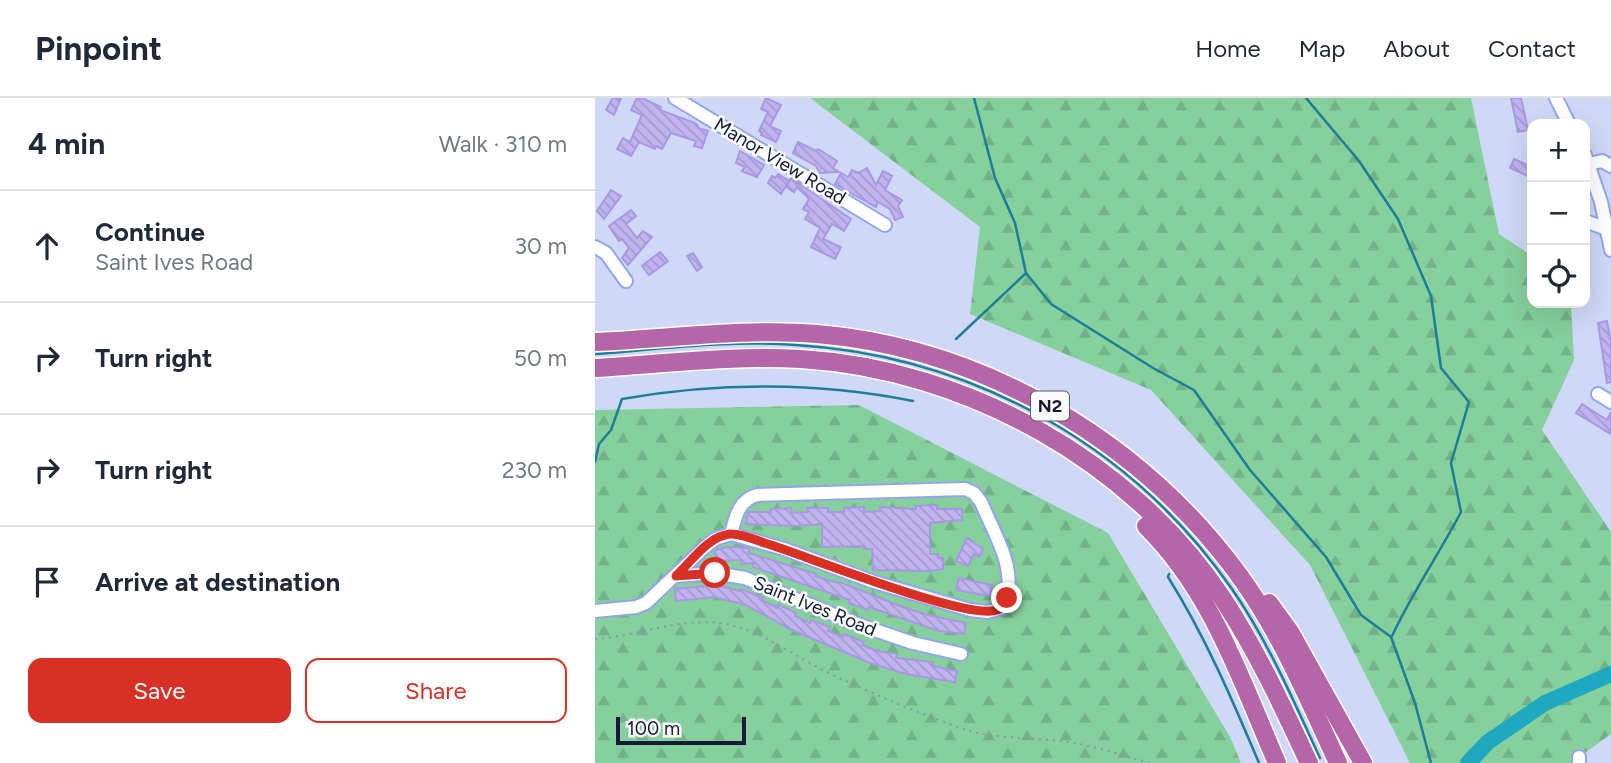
<!DOCTYPE html>
<html lang="en">
<head>
<meta charset="utf-8">
<style>
	:root { --surface:#fff; --page:#f6f6f7; --text:#1f2937; --muted:#747a83; --line:#e0e1e3; --accent:#d93025 }
	body { margin:0; font-family:Figtree,sans-serif; background:var(--page); color:var(--text) }
	.controls { position:absolute; right:21px; top:21px; display:grid; overflow:hidden; border-radius:14px; box-shadow:0 7px 28px #0002 }
	.controls button { width:63px; height:63px; display:grid; place-items:center; padding:0; border:0; border-bottom:2px solid var(--line); background:var(--surface); color:var(--text); font:35px sans-serif }
	.scale { position:absolute; left:21px; bottom:18px; width:130px; box-sizing:border-box; padding-left:7px; border:4px solid #151a36; border-top:0; font-size:19px; line-height:24px; white-space:nowrap; color:#151a36; -webkit-text-stroke:5px #fafafa; paint-order:stroke }
	.stop { position:absolute; width:21px; height:21px; margin:-16px; border:5px solid #d93025; border-radius:50%; background:#fff }
	.stop.end { background:#d93025; border-color:#fff; box-shadow:0 2px 7px #0008 }
	.list { margin:0; padding:0; list-style:none }
	h2 { display:flex; justify-content:space-between; align-items:center; height:91px; margin:0; padding:0 28px; font-size:30px }
	h2 small { font-size:23px; font-weight:400; color:var(--muted) }
	.list li { display:grid; grid-template-columns:46px 1fr auto; gap:21px; align-items:center; box-sizing:border-box; height:112px; padding:0 28px; border-top:2px solid var(--line) }
	.list b { display:block; font-size:26px; white-space:nowrap }
	.list p { margin:0; font-size:23px; white-space:nowrap; color:var(--muted) }
	.list em { font-size:23px; font-style:normal; color:var(--muted) }
	.actions { display:flex; gap:14px; padding:21px 28px }
	.actions a { flex:1; padding:16px 0; border:2px solid var(--accent); border-radius:14px; text-align:center; font-size:24px; color:var(--accent) }
	.actions .main { background:var(--accent); color:#fff }
	.icon { flex:none; width:38px; height:38px; fill:none; stroke:currentColor; stroke-width:2; stroke-linecap:round; stroke-linejoin:round }
	.map { position:relative; flex:none; width:1016px; height:665px; overflow:hidden }
	header { display:flex; align-items:center; gap:42px; box-sizing:border-box; height:98px; padding:0 35px; background:var(--surface); border-bottom:2px solid var(--line) }
	header strong { font-size:33px }
	nav { display:flex; gap:38px; margin-inline-start:auto; font-size:24px }
	main { display:flex }
	aside { flex:1; background:var(--surface) }
	.map>svg:first-child { display:block }
</style>
</head>
<body>
<header>
<strong>Pinpoint</strong>
<nav><a>Home</a><a>Map</a><a>About</a><a>Contact</a></nav>
</header>
<main>
<aside>
<h2>4 min<small>Walk · 310 m</small></h2>
<ul class="list">
<li><svg class="icon" aria-label="ahead" viewBox="0 0 24 24"><path d="M12 20V5M6 11l6-6 6 6"/></svg><div><b>Continue</b><p>Saint Ives Road</p></div><em>30 m</em></li>
<li><svg class="icon" aria-label="right" viewBox="0 0 24 24"><path d="M7 20v-9h11M14 6l5 5-5 5"/></svg><div><b>Turn right</b></div><em>50 m</em></li>
<li><svg class="icon" aria-label="right" viewBox="0 0 24 24"><path d="M7 20v-9h11M14 6l5 5-5 5"/></svg><div><b>Turn right</b></div><em>230 m</em></li>
<li><svg class="icon" aria-label="arrive" viewBox="0 0 24 24"><path d="M6 21V4h12l-3 4 3 4H6"/></svg><div><b>Arrive at destination</b></div></li>
</ul>
<div class="actions"><a class="main">Save</a><a>Share</a></div>
</aside>
<div class="map">
<svg width="1016" height="665" viewBox="0 0 1016 665">
	<defs>
		<pattern id="forest-firs" width="22" height="20" patternUnits="userSpaceOnUse" patternTransform="scale(1.75)"><rect width="22" height="20" fill="#86d09d"/><path d="M5 1l3.5 6h-7zM16 11l3.5 6h-7z" fill="#73b288"/></pattern>
		<pattern id="building-back-hatch" width="6" height="6" patternUnits="userSpaceOnUse" patternTransform="scale(1.75)"><rect width="6" height="6" fill="#c0b4f0"/><path d="M-1 5l2 2M0 0l6 6M5-1l2 2" fill="none" stroke="#a49ace"/></pattern>
	</defs>
	<rect width="100%" height="100%" fill="#cfd8f7"/>
	<g fill="url(#forest-firs)">
		<polygon points="215,0 876,0 904,136 937,158 937,205 976,205 979,262 947,332 1016,434 1016,636 976,665 815,665 715,467 556,292 375,216 385,129"/>
		<polygon points="264,307 513,435 635,639 646,665 0,665 0,312"/>
	</g>
	<g fill="none" stroke-linecap="round" stroke-linejoin="round">
		<g stroke="#1c7e97" stroke-width="2.5">
			<polyline points="379,0 400,80 420,125 431,175 456,206 558,270 599,292 655,372 731,459 766,517 796,539 820,605 836,665"/>
			<path d="M711,0l53,63 39,58 33,77 10,72 28,34 -18,61 10,49c-22,42 -49,81 -69,124"/>
			<polyline points="361,241 430,176"/>
			<path d="M0,256c66,-5 134,-14 201,-9 175,11 335,99 436,244 36,52 61,111 88,169"/>
			<path d="M0,364l4,-18 12,-14 11,-31c95,-17 196,-17 291,2"/>
			<path d="M574,476l-1,3c37,59 64,122 91,186"/>
		</g>
		<polyline stroke="#1fa9c1" stroke-width="16" points="873,665 893,644 950,605 1016,576"/>
	</g>
	<g fill="url(#building-back-hatch)" stroke="#a898e3" stroke-width="2">
		<polygon points="18,0 26,0 19,17 11,12"/>
		<polygon points="42,0 47,0 66,9 65,12 100,25 103,28 103,30 113,33 107,50 99,48 101,43 76,35 67,51 61,48 60,51 44,44 36,58 22,51 28,40 35,44 47,17 36,12"/>
		<polygon points="171,0 186,7 175,28 186,33 181,44 166,37 167,35 164,33 173,14 166,11"/>
		<polygon points="916,0 926,0 933,32 923,34"/>
		<polygon points="203,44 221,53 223,51 242,63 238,70 244,74 225,75 221,68 198,55"/>
		<polygon points="145,53 169,67 162,79 147,73 150,69 141,65"/>
		<polygon points="919,61 937,69 937,80 915,70"/>
		<polygon points="272,70 281,87 288,73 297,78 290,92 307,102 303,108 308,119 300,122 295,111 283,104 281,109 240,86 246,75 253,79 257,72 263,75"/>
		<polygon points="183,76 194,83 186,96 173,85 177,78 180,80"/>
		<polygon points="196,80 256,121 249,133 237,126 228,141 246,149 240,161 216,149 225,130 210,121 214,114 208,111 214,101 202,89 199,94 191,89"/>
		<polygon points="16,92 26,98 9,121 2,113"/>
		<polygon points="36,112 41,118 31,126 42,140 48,133 57,139 33,167 27,160 34,150 27,141 24,143 14,128"/>
		<polygon points="65,154 73,163 54,177 47,168"/>
		<polygon points="98,155 107,169 102,173 92,158"/>
		<polygon points="1012,223 1016,246 1016,284 1012,285 1003,225"/>
		<polygon points="987,306 1012,322 1016,314 1016,336 981,315"/>
		<polygon points="342,407 342,411 367,411 367,422 335,425 335,456 343,456 343,460 348,460 348,471 336,473 278,472 277,451 269,451 269,448 227,449 227,426 200,428 151,426 153,414 176,414 176,411 196,410 197,415 212,414 212,410 233,410 233,414 249,414 249,410 269,409 269,414 285,413 285,409 321,411 321,408"/>
		<polygon points="372,440 388,451 384,459 379,456 373,468 361,463"/>
		<polygon points="132,449 154,450 154,455 221,476 220,478 235,483 247,485 305,508 333,517 371,525 369,536 344,533 274,509 273,512 254,505 255,502 158,469 159,465 146,466 146,462 121,463 120,452"/>
		<polygon points="364,480 397,487 395,498 361,492"/>
		<polygon points="121,487 145,493 146,491 169,500 167,502 182,510 183,506 201,515 200,518 215,525 216,522 235,529 233,533 248,539 249,536 269,544 267,547 282,553 302,556 301,560 338,564 337,568 362,573 360,584 311,576 275,565 197,532 151,507 120,499 81,503 80,491"/>
	</g>
	<g fill="none" stroke-linecap="round" stroke-linejoin="round">
		<g stroke="#94a5ef" stroke-width="16">
			<g id="minor">
				<polyline points="80,0 290,127"/>
				<polyline points="961,0 974,26"/>
				<polyline points="990,57 1006,104 1016,152"/>
				<polyline points="994,66 1007,63 1016,68"/>
				<polyline points="990,123 1012,131"/>
				<polyline points="0,149 11,155 31,183"/>
				<polyline points="1003,296 1016,304"/>
				<polyline points="81,478 120,475 150,480 259,525 318,545 366,556"/>
				<path d="M0,513l41,-4 10,-4 58,-55 11,-9 16,-5 53,15 90,33 96,28 17,2 16,-4c17,-36 -8,-72 -22,-106l-7,-9 -9,-4 -208,6c-19,6 -21,21 -26,39"/>
				<polyline points="984,659 984,665"/>
			</g>
		</g>
		<g stroke="#fff" stroke-width="21">
			<g id="highway">
				<path d="M0,244c74,-3 147,-14 222,-8 164,14 317,103 416,233 45,59 74,129 105,196"/>
				<path d="M0,270c68,-4 138,-13 206,-9 165,10 331,102 422,240 34,52 60,108 86,164"/>
				<path d="M551,428c66,65 95,154 131,237"/>
				<polyline points="674,505 695,534 768,665"/>
			</g>
		</g>
		<path stroke="#8c94b2" stroke-width="2" stroke-dasharray="2 5" stroke-linecap="butt" d="M0,541c43,-3 82,-21 125,-16 37,5 69,30 101,46 44,22 90,41 137,58 36,14 77,9 115,16 26,4 51,13 77,20"/>
		<use href="#minor" stroke="#fff" stroke-width="12"/>
		<use href="#highway" stroke="#b566a8" stroke-width="18"/>
	</g>
	<g fill="none" stroke-linecap="round" stroke-linejoin="round">
		<path stroke="#d93025" stroke-width="9" d="M120,475l-39,3c15,-14 32,-40 54,-42 12,-1 30,8 41,11 38,12 198,76 226,65 7,-2 7,-6 10,-12"/>
	</g>
	<g text-anchor="middle" dominant-baseline="central" stroke-width="5" stroke-linejoin="round" paint-order="stroke">
		<rect fill="#fafafa" stroke="#5a5d71" stroke-width="2" x="436" y="293.5" width="38" height="29" rx="5"/>
		<g font-size="18" font-weight="bold" fill="#151a36">
			<text x="455" y="308">N2</text>
		</g>
		<g font-size="19" fill="#151a36" stroke="#fafafa">
			<text transform="translate(185 63) rotate(31)">Manor View Road</text>
			<text transform="translate(220 508) rotate(22)">Saint Ives Road</text>
		</g>
	</g>
</svg>
<div class="controls">
<button>+</button>
<button>−</button>
<button><svg class="icon" aria-label="locate" viewBox="0 0 24 24"><circle cx="12" cy="12" r="6"/><path d="M12 2v4M12 18v4M2 12h4M18 12h4"/></svg></button>
</div>
<div class="scale">100 m</div>
<div class="stop" style="left:120px;top:475px"></div>
<div class="stop end" style="left:412px;top:500px"></div>
</div>
</main>
</body>
</html>
